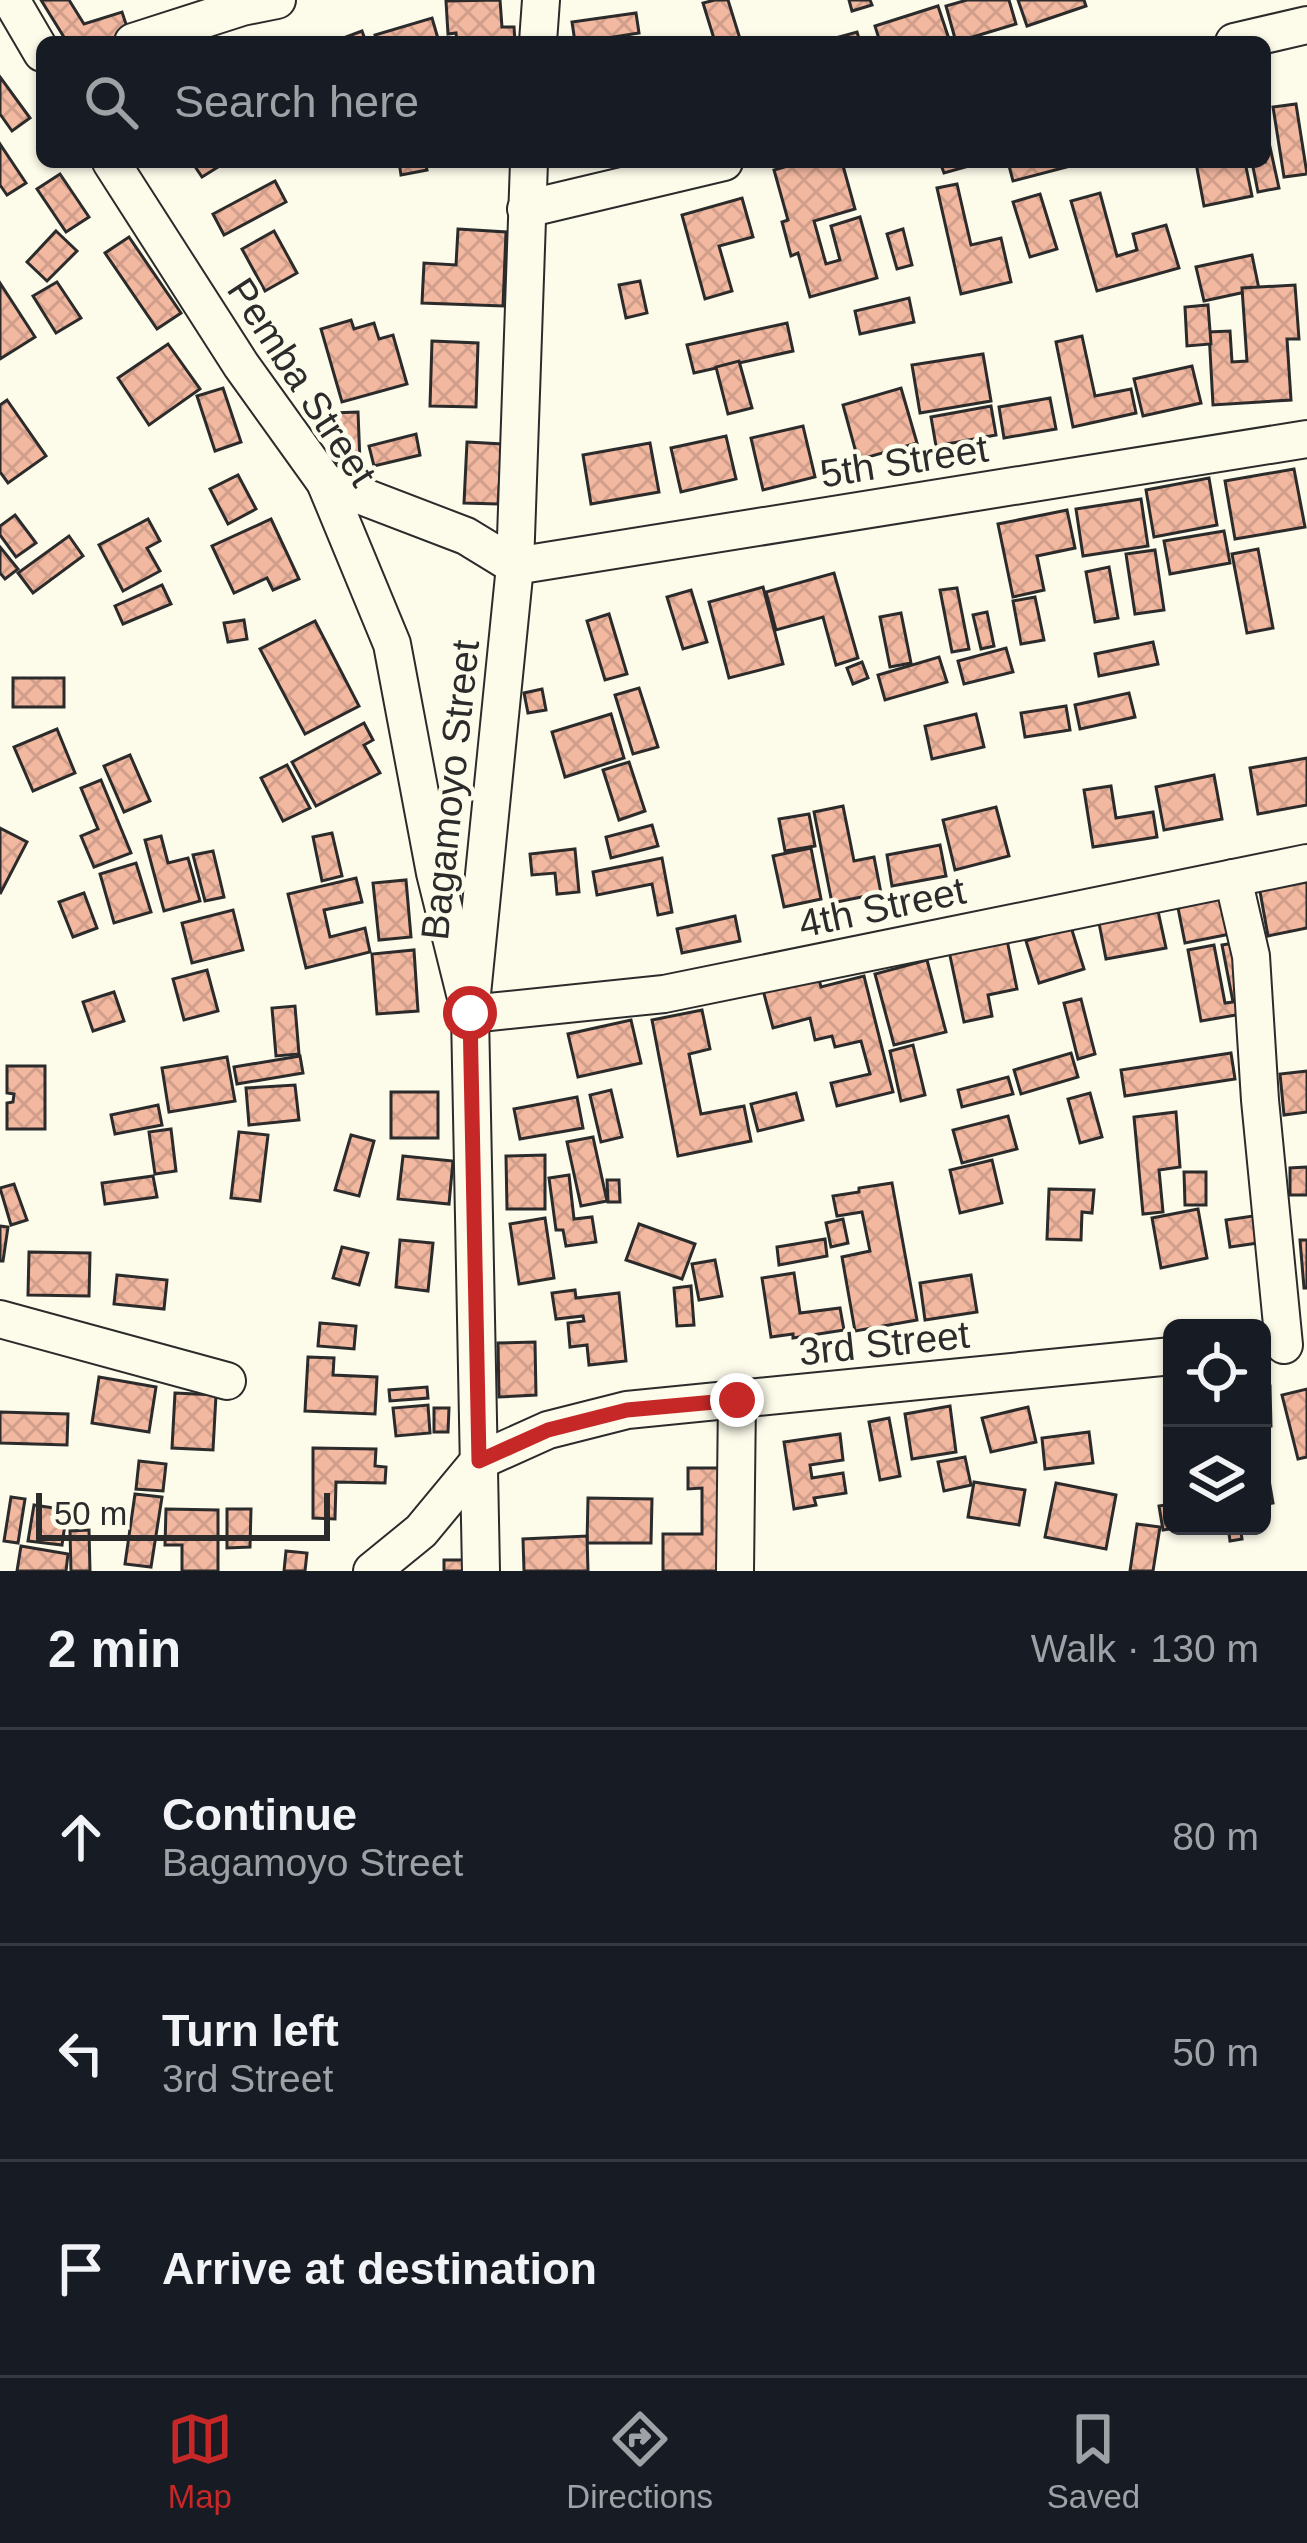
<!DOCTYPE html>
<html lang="en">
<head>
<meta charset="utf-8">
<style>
	:root { --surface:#171b24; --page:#242831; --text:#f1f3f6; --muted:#9ea1a6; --line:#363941; --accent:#c62828 }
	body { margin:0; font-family:Helvetica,sans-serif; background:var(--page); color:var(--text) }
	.controls { position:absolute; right:36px; bottom:36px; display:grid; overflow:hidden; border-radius:18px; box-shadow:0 3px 9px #0004 }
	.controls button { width:108px; height:108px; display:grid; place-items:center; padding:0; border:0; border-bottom:3px solid var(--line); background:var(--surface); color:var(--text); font:60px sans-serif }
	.scale { position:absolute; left:36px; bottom:30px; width:294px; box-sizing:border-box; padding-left:12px; border:6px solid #2b2b2b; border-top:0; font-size:33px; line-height:42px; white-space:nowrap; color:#2b2b2b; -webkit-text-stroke:9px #fdfbea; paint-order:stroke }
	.stop { position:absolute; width:36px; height:36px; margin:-27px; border:9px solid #c62828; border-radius:50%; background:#fff }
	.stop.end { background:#c62828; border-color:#fff; box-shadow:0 3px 12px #0008 }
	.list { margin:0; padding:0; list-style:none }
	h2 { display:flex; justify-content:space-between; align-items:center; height:156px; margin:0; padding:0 48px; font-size:51px }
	h2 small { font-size:39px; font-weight:400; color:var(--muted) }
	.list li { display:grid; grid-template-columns:78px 1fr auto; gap:36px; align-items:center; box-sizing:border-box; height:216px; padding:0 48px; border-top:3px solid var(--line) }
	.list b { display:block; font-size:45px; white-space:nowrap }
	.list p { margin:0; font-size:39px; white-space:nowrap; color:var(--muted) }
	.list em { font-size:39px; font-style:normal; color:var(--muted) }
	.icon { flex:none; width:66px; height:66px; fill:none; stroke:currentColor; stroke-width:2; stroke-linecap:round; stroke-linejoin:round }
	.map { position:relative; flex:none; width:1307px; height:1571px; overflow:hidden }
	.search { position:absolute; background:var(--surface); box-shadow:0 3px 9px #0004; left:36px; right:36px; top:36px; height:132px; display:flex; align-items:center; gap:30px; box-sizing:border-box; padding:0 42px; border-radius:18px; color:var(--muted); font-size:45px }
	.sheet { height:804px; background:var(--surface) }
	nav { display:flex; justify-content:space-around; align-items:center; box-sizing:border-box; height:168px; border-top:3px solid var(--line); background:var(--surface); font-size:33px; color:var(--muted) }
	nav a { display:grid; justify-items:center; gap:6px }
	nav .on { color:var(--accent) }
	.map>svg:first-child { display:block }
</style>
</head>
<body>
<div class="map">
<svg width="1307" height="1571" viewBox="0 0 1307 1571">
	<defs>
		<pattern id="building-cross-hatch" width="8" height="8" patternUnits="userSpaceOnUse" patternTransform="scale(3)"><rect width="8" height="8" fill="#f2b8a0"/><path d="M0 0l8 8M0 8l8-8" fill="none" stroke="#d09e8a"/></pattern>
	</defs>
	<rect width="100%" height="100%" fill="#fdfbea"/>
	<g fill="url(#building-cross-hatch)" stroke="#2b2b2b" stroke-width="3">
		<polygon points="41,0 69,0 84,24 122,12 130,36 110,42 67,42"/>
		<polygon points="500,0 502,27 514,27 515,42 457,42 456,33 448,34 446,1"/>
		<polygon points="715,0 728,0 741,42 715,42 703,3"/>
		<polygon points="849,0 870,0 872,5 852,11"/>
		<polygon points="967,0 1009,0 1016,24 956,42 946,6"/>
		<polygon points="1018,0 1084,0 1086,6 1027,26"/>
		<polygon points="938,6 950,42 880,42 875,26"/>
		<polygon points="636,13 639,33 601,39 601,42 575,42 572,22"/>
		<polygon points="432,18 439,42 377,42 375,35"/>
		<polygon points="362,31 366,42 342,42 341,39"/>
		<polygon points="857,32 860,42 821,42"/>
		<polygon points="0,77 30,118 12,131 0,114"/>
		<polygon points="1296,104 1307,174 1284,177 1273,107"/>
		<polygon points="1268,138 1279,188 1258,192 1252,162 1265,162 1265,139"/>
		<polygon points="0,144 26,183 7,195 0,185"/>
		<polygon points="192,162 226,162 202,177"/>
		<polygon points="399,162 425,162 427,170 401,175"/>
		<polygon points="801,162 842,162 855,209 814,221 826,264 840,260 831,226 860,217 877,278 810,297 798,253 791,256 782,222 788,220 774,170"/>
		<polygon points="940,162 983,162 944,173"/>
		<polygon points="1008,162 1077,162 1078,164 1013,181"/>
		<polygon points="1245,162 1252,196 1204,206 1196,163"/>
		<polygon points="60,174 89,217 66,232 37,189"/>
		<polygon points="275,181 286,202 224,235 213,214"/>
		<polygon points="957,184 971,245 1001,238 1011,282 961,294 937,188"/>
		<polygon points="1100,193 1117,256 1137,250 1133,234 1166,225 1179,268 1097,291 1071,201"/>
		<polygon points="1040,194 1057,249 1030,257 1013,202"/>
		<polygon points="742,198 753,237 719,246 732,291 705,299 682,215"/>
		<polygon points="458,229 506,232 503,306 422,303 424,263 456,265"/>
		<polygon points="903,229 912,265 897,269 887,234"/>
		<polygon points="56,231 77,251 47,281 27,262"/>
		<polygon points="274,231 297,273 265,291 242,249"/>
		<polygon points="129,237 181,313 157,329 105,253"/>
		<polygon points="1252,255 1259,289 1204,301 1196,267"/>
		<polygon points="640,281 647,313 626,318 619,285"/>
		<polygon points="57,282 81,318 56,333 33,296"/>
		<polygon points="0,283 35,337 0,359"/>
		<polygon points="1295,285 1299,339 1287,339 1291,400 1213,405 1209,332 1230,331 1232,362 1247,361 1242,288"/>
		<polygon points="909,298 914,322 860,334 855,311"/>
		<polygon points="1208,305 1211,344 1187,346 1185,307"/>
		<polygon points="351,320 354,329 374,323 379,339 393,335 407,384 342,402 321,329"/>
		<polygon points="787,323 793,351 694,373 687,345"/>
		<polygon points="1082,336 1095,396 1131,389 1136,413 1073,427 1056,342"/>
		<polygon points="432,341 478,343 476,407 430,406"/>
		<polygon points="168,344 200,389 149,425 118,378"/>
		<polygon points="983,354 991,401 920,413 912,365"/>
		<polygon points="739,361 752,408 728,414 716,367"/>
		<polygon points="1192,366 1201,403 1143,416 1134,379"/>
		<polygon points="223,388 241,442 215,451 197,396"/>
		<polygon points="901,388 917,443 858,460 843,405"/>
		<polygon points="1050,398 1056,429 1004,438 999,407"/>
		<polygon points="7,400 46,456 8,483 0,472 0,405"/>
		<polygon points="991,406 996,435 936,446 931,417"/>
		<polygon points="358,412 360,462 334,463 332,413"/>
		<polygon points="803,426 815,477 763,490 751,438"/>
		<polygon points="416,434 420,455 374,466 369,446"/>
		<polygon points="726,436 736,479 681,492 671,448"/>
		<polygon points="467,442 502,444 498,504 464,503"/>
		<polygon points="650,443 659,492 591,504 583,455"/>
		<polygon points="1294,469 1305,527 1235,539 1225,481"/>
		<polygon points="238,475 256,509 228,524 210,489"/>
		<polygon points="1209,478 1217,525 1154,537 1146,490"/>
		<polygon points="1141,499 1148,546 1083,556 1076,509"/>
		<polygon points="1067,510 1075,548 1037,556 1044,590 1013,597 998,524"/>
		<polygon points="15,515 36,543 16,557 0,535 0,526"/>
		<polygon points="148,519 160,541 147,548 160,571 123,591 99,545"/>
		<polygon points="271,519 299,579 273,590 267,578 234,593 212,546"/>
		<polygon points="1224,531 1230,563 1170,574 1164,541"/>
		<polygon points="69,536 83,556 33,593 18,573"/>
		<polygon points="0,547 18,569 5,579 0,573"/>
		<polygon points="1258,549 1273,628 1247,633 1232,554"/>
		<polygon points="1155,550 1164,610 1135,614 1126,554"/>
		<polygon points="1109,567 1118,618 1095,622 1086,572"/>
		<polygon points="834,573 858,658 836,665 823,617 776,630 766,592"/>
		<polygon points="162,585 171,604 123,624 115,606"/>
		<polygon points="763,587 783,664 729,678 709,602"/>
		<polygon points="957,588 969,649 952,652 940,590"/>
		<polygon points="691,590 707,642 683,649 667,597"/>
		<polygon points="1035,597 1044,640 1021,644 1013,601"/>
		<polygon points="987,612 994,646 981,649 973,615"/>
		<polygon points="901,613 911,663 890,667 880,617"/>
		<polygon points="609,614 627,674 605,680 587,621"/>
		<polygon points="244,620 247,639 228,642 224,623"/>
		<polygon points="315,621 359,706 305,734 260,649"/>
		<polygon points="1153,642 1158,664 1099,676 1095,654"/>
		<polygon points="1006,648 1013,672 964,684 958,661"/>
		<polygon points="939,657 947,682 885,700 878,675"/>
		<polygon points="862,662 868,678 853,684 847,668"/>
		<rect x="13" y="678" width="51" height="29"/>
		<polygon points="639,688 658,747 633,754 615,695"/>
		<polygon points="542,689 546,710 528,713 524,693"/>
		<polygon points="1129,693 1135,717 1080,729 1075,705"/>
		<polygon points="1066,706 1070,730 1025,737 1021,713"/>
		<polygon points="611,714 624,758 565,777 552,732"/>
		<polygon points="976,714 984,747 932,759 925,726"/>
		<polygon points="364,723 373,740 364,745 380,773 316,806 292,762"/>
		<polygon points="57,729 75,773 33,791 14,747"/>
		<polygon points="130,755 150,801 124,812 104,766"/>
		<polygon points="1307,758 1307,805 1258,814 1250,768"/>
		<polygon points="629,762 645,811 619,820 603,770"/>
		<polygon points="287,765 310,808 283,821 261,778"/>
		<polygon points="1214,775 1222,819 1164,830 1156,787"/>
		<polygon points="101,780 131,853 94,867 81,836 98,829 81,788"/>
		<polygon points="1111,786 1116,818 1153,812 1157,837 1093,847 1084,790"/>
		<polygon points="843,806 854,861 874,857 881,893 832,903 814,812"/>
		<polygon points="996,807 1009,856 955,870 943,820"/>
		<polygon points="809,814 815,846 785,851 779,819"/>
		<polygon points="652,825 658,846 611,858 606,837"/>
		<polygon points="0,828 27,842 0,894"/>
		<polygon points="332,833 342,876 322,881 313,837"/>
		<polygon points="161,836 168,863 188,858 200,901 164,911 145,840"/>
		<polygon points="940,845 946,876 892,886 887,855"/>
		<polygon points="811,848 821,899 784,907 773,856"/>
		<polygon points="575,849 579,892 557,894 555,873 532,875 530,854"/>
		<polygon points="213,851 224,897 205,901 193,855"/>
		<polygon points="662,858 672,912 658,915 652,884 597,895 593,872"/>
		<polygon points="136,863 151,912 114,923 100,874"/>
		<polygon points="356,878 362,902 324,910 330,937 365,928 370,952 306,968 288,894"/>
		<polygon points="1307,878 1307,928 1268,936 1259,886"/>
		<polygon points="406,880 411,937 379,940 373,883"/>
		<polygon points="1242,885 1250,930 1185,943 1176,898"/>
		<polygon points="84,893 97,928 73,937 59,902"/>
		<polygon points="233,910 243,950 192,963 182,923"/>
		<polygon points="1158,911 1166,948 1106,959 1099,923"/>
		<polygon points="735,916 740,941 682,953 677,929"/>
		<polygon points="1071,927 1084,969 1039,983 1026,941"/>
		<polygon points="1007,940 1017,989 988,995 992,1016 964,1022 949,951"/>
		<polygon points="1252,940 1265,1010 1201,1021 1188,950 1214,945 1225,1003 1233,1002 1222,945"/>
		<polygon points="414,950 418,1011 377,1014 372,954"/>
		<polygon points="927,960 946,1032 894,1045 875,974"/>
		<polygon points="207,970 218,1011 184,1020 173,979"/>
		<polygon points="818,976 821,987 864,976 893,1092 837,1106 831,1083 870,1074 861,1041 835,1047 832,1036 815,1040 810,1018 773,1028 763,990"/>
		<polygon points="114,992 124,1021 93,1031 83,1002"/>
		<polygon points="1081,999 1095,1054 1078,1059 1064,1003"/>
		<polygon points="295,1006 299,1054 276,1056 272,1008"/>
		<polygon points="702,1010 710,1049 689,1054 701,1114 744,1106 751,1141 678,1156 652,1020"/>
		<polygon points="631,1020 641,1063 578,1077 568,1034"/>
		<polygon points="913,1045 925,1095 901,1101 890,1051"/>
		<polygon points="1071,1053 1078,1077 1021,1094 1014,1070"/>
		<polygon points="1231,1053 1235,1079 1125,1096 1121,1070"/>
		<polygon points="300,1056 303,1073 237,1084 234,1067"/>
		<polygon points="227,1057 235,1101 169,1112 162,1068"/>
		<polygon points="7,1066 45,1066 45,1129 7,1129 7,1103 13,1102 14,1094 7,1093"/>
		<polygon points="1307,1071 1307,1112 1284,1115 1280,1074"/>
		<polygon points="1008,1077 1013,1094 962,1107 958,1090"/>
		<polygon points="295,1085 299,1120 249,1125 246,1088"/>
		<polygon points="611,1090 622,1137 601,1142 590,1095"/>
		<rect x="391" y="1092" width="47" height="46"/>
		<polygon points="796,1093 803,1120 758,1131 751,1104"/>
		<polygon points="1090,1093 1102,1137 1080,1143 1068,1099"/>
		<polygon points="577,1097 583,1128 520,1139 514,1109"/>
		<polygon points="158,1105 162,1125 115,1134 111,1115"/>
		<polygon points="1176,1112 1180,1167 1159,1170 1163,1212 1143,1214 1134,1117"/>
		<polygon points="1008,1116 1017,1149 962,1163 953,1130"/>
		<polygon points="171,1129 176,1171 155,1174 149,1132"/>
		<polygon points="239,1132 268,1135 260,1201 231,1198"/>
		<polygon points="351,1135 374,1141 359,1196 335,1190"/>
		<polygon points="593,1137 607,1201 581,1206 567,1142"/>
		<polygon points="545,1155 545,1209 507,1209 506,1156"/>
		<polygon points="403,1156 453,1161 449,1204 398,1199"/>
		<polygon points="992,1160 1002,1203 960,1213 950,1170"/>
		<polygon points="1307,1167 1307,1195 1290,1195 1290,1168"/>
		<polygon points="1184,1172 1206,1172 1206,1205 1185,1205"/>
		<polygon points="569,1175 574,1219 592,1217 596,1242 566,1246 563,1230 556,1230 549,1178"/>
		<polygon points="153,1176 157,1197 105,1204 102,1183"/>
		<polygon points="607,1180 619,1180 620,1202 608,1202"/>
		<polygon points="892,1183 917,1320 855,1331 842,1257 870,1251 862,1212 837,1216 833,1196 859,1192 859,1188"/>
		<polygon points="14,1184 27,1220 11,1225 0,1188"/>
		<polygon points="1049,1189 1094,1190 1092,1213 1082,1212 1081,1240 1047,1239"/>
		<polygon points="1198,1209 1207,1258 1161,1268 1152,1218"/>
		<polygon points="1281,1212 1285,1239 1230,1247 1226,1220"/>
		<polygon points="545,1218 554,1278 519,1284 510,1224"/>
		<polygon points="843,1219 848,1243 831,1247 826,1223"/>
		<polygon points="639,1224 695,1244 682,1279 626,1260"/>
		<polygon points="0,1226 8,1227 3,1261 0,1261"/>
		<polygon points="825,1239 827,1256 779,1265 777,1247"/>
		<polygon points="400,1240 433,1243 428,1291 396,1287"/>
		<polygon points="1300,1240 1307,1240 1307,1288 1304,1288"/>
		<polygon points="342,1247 368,1253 359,1285 333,1278"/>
		<polygon points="29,1252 90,1253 89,1296 28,1295"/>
		<polygon points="715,1260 722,1296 699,1300 692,1264"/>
		<polygon points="794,1273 800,1313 840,1308 844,1330 793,1338 793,1334 771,1337 762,1278"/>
		<polygon points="117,1275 167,1280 164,1309 114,1304"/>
		<polygon points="971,1275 977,1312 925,1320 920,1283"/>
		<polygon points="691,1286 694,1325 677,1326 674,1288"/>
		<polygon points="575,1290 576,1298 619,1293 626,1361 589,1365 587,1345 570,1347 568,1323 584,1321 583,1316 556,1319 552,1293"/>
		<polygon points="320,1323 356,1326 354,1349 318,1346"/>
		<polygon points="535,1342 536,1395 499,1397 498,1343"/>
		<polygon points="308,1357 334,1358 333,1375 377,1377 375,1414 305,1411"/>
		<polygon points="99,1377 156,1387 149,1432 92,1423"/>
		<polygon points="1262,1386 1270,1386 1271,1426 1262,1426"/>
		<polygon points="427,1387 428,1398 390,1401 389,1390"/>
		<polygon points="1307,1389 1307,1457 1298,1459 1282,1395"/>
		<polygon points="175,1393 216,1395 213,1450 172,1448"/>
		<polygon points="428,1405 430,1433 396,1436 393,1408"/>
		<polygon points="950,1406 956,1452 912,1459 905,1414"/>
		<polygon points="1028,1407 1036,1442 991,1452 982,1418"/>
		<polygon points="434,1408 449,1408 448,1432 434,1432"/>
		<polygon points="0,1412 68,1414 67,1445 0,1443"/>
		<polygon points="889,1418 900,1476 880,1480 869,1422"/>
		<polygon points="1089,1432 1093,1463 1045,1469 1042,1438"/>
		<polygon points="840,1434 843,1460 810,1465 812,1478 843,1473 846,1493 814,1498 816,1505 794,1509 784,1442"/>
		<polygon points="313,1448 376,1449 375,1466 386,1467 385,1483 336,1482 335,1519 313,1518"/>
		<polygon points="965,1457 971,1485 944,1491 938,1462"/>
		<polygon points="139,1461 166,1464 163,1491 136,1489"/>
		<polygon points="688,1468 725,1468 725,1571 663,1571 663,1534 702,1534 702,1488 688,1489"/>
		<polygon points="1269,1480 1273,1503 1262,1505 1262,1481"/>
		<polygon points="974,1482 1025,1490 1019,1525 968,1517"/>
		<polygon points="1056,1483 1116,1495 1106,1549 1045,1537"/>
		<polygon points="135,1494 162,1497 151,1567 125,1564"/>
		<polygon points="11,1497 25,1499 18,1543 4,1541"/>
		<polygon points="588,1498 652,1499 651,1543 587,1543"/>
		<polygon points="1172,1504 1172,1526 1188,1526 1163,1530 1159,1506"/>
		<polygon points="34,1505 67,1510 62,1545 28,1541"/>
		<polygon points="166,1509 218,1510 218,1571 182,1571 182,1545 165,1545"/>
		<polygon points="227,1509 251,1509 250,1547 227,1548"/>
		<polygon points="1137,1524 1160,1527 1153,1571 1130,1571"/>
		<polygon points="1228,1526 1240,1526 1242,1539 1230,1541"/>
		<polygon points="89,1530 90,1571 71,1571 70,1531"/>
		<polygon points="587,1536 588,1571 524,1571 523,1539"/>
		<polygon points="21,1546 68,1554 66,1571 17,1571"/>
		<polygon points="286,1551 307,1553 305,1571 284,1571"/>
		<rect x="444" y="1560" width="31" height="11"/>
	</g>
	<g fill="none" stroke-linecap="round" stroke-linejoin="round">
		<g stroke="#2b2b2b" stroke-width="40">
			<g id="street">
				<polyline points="11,0 42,53"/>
				<polyline points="133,42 242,7 277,0"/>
				<polyline points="538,42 541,0"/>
				<polyline points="1234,42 1307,25"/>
				<polyline points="111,162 241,365 325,482 392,644 435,873 470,1014 664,994 1307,863"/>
				<polyline points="526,209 724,162"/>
				<polyline points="325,482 466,536 515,566 1307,439"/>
				<polyline points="1233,878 1251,956 1260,1100 1284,1345"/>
				<polyline points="0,1319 227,1381"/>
				<polyline points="372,1571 421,1531 479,1461 548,1430 627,1410 1172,1356"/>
				<polyline points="481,1571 470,1014 515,566 529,162"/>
				<polyline points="735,1571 737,1399"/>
			</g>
		</g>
		<use href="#street" stroke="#fdfbea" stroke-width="36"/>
	</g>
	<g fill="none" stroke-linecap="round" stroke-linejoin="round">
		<polyline stroke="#c62828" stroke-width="15" points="470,1013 479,1461 548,1430 627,1410 737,1400"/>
	</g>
	<g text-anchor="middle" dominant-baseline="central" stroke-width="9" stroke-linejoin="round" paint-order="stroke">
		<g font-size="39" fill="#2b2b2b" stroke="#fdfbea">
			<text transform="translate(302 382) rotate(57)">Pemba Street</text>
			<text transform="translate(904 461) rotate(-9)">5th Street</text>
			<text transform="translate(450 790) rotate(-84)">Bagamoyo Street</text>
			<text transform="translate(882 907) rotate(-12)">4th Street</text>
			<text transform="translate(884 1343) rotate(-6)">3rd Street</text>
		</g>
	</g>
</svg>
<div class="controls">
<button><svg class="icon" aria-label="locate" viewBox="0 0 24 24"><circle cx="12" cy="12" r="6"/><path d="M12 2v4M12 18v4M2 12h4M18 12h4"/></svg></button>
<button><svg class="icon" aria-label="layers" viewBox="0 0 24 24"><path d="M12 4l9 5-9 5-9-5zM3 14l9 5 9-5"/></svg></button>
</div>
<div class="scale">50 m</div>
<div class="stop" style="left:470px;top:1013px"></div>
<div class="stop end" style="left:737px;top:1400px"></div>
<div class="search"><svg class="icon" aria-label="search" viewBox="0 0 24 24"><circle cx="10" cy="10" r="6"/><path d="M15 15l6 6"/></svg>Search here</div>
</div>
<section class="sheet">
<h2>2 min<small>Walk · 130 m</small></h2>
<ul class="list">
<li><svg class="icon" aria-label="ahead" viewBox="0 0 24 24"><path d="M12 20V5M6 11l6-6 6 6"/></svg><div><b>Continue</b><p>Bagamoyo Street</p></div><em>80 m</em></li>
<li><svg class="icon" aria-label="left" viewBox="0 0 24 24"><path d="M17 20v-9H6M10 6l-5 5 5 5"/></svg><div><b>Turn left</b><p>3rd Street</p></div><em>50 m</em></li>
<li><svg class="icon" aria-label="arrive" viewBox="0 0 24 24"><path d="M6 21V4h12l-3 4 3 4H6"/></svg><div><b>Arrive at destination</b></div></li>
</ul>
</section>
<nav>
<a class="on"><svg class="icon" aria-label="map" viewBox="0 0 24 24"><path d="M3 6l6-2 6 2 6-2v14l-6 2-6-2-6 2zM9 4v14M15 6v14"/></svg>Map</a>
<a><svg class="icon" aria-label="directions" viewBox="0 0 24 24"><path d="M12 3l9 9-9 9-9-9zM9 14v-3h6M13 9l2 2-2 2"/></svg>Directions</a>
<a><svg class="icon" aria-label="saved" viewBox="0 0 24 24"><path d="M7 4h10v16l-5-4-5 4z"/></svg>Saved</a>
</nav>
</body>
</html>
